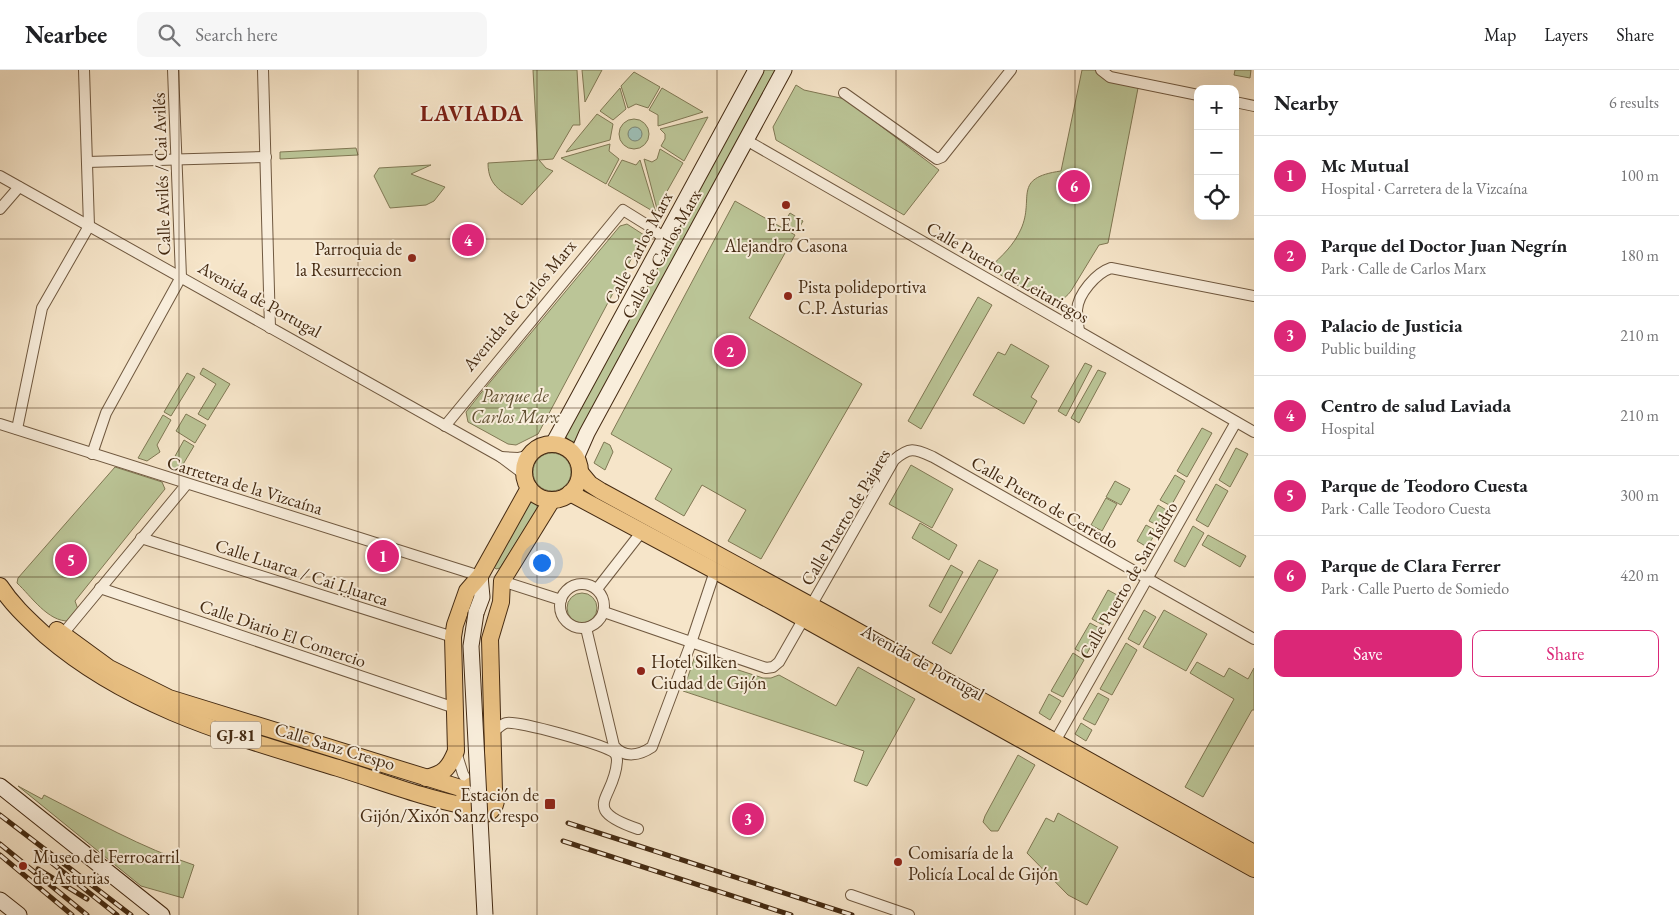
<!DOCTYPE html>
<html lang="en">
<head>
<meta charset="utf-8">
<style>
	:root { --surface:#fff; --page:#f6f6f6; --text:#202124; --muted:#757577; --line:#e0e0e0; --accent:#db2777 }
	body { margin:0; font-family:"EB Garamond",serif; background:var(--page); color:var(--text) }
	.controls { position:absolute; right:15px; top:15px; display:grid; overflow:hidden; border-radius:10px; box-shadow:0 5px 20px #0002 }
	.controls button { width:45px; height:45px; display:grid; place-items:center; padding:0; border:0; border-bottom:1px solid var(--line); background:var(--surface); color:var(--text); font:25px sans-serif }
	.you { position:absolute; left:541px; top:492px; width:18px; height:18px; margin:-12px; border:4px solid #fff; border-radius:50%; background:#1a73e8; box-shadow:0 0 0 8px #1a73e833 }
	.badge { display:grid; place-items:center; width:32px; height:32px; border-radius:50%; background:var(--accent); color:#fff; font-size:16px; font-weight:700 }
	.pin { position:absolute; translate:-50% -50%; border:2px solid #fff; box-shadow:0 1px 5px #0006 }
	.list { margin:0; padding:0; list-style:none }
	h2 { display:flex; justify-content:space-between; align-items:center; height:65px; margin:0; padding:0 20px; font-size:21px }
	h2 small { font-size:16px; font-weight:400; color:var(--muted) }
	.list li { display:grid; grid-template-columns:32px 1fr auto; gap:15px; align-items:center; box-sizing:border-box; height:80px; padding:0 20px; border-top:1px solid var(--line) }
	.list b { display:block; font-size:19px; white-space:nowrap }
	.list p { margin:0; font-size:16px; white-space:nowrap; color:var(--muted) }
	.list em { font-size:16px; font-style:normal; color:var(--muted) }
	.actions { display:flex; gap:10px; padding:15px 20px }
	.actions a { flex:1; padding:11px 0; border:1px solid var(--accent); border-radius:10px; text-align:center; font-size:18px; color:var(--accent) }
	.actions .main { background:var(--accent); color:#fff }
	.icon { flex:none; width:28px; height:28px; fill:none; stroke:currentColor; stroke-width:2; stroke-linecap:round; stroke-linejoin:round }
	.map { position:relative; flex:none; width:1254px; height:845px; overflow:hidden }
	header { display:flex; align-items:center; gap:30px; box-sizing:border-box; height:70px; padding:0 25px; background:var(--surface); border-bottom:1px solid var(--line) }
	header strong { font-size:24px }
	nav { display:flex; gap:28px; margin-inline-start:auto; font-size:18px }
	.search { width:350px; height:45px; background:var(--page); display:flex; align-items:center; gap:12px; box-sizing:border-box; padding:0 18px; border-radius:10px; color:var(--muted); font-size:19px }
	main { display:flex }
	aside { flex:1; background:var(--surface) }
	.map>svg:first-child { display:block }
</style>
</head>
<body>
<header>
<strong>Nearbee</strong>
<div class="search"><svg class="icon" aria-label="search" viewBox="0 0 24 24"><circle cx="10" cy="10" r="6"/><path d="M15 15l6 6"/></svg>Search here</div>
<nav><a>Map</a><a>Layers</a><a>Share</a></nav>
</header>
<main>
<div class="map">
<svg width="1254" height="845" viewBox="0 0 1254 845">
	<rect width="100%" height="100%" fill="#f6e5c9"/>
	<filter id="stains"><feTurbulence type="fractalNoise" baseFrequency=".004" numOctaves="4"/><feColorMatrix values="0 0 0 0 .2 0 0 0 0 .09 0 0 0 0 .02 0 0 0 .5 -.17"/></filter>
	<radialGradient id="worn" r=".72"><stop offset=".6" stop-color="#630" stop-opacity="0"/><stop offset="1" stop-color="#630" stop-opacity=".3"/></radialGradient>
	<g fill="#bbc597" stroke="#807854">
		<path d="M533,0h44l3,55h-7l-20,34 -14,1 7,8 7,3 -31,34c-18,-13 -34,-17 -34,-42l50,-3z"/>
		<polygon points="582,0 602,0 585,32"/>
		<polygon points="763,0 775,0 576,371 568,372 565,364"/>
		<path d="M1082,0h19l38,13 -31,160 -9,2 -28,46c-4,5 -7,8 -13,10 -15,3 -54,-25 -69,-33 13,-12 25,-23 32,-39 14,-31 -10,-51 40,-58z"/>
		<polygon points="1235,0 1251,0 1250,8 1234,5"/>
		<polygon points="634,2 660,17 648,38 636,34 628,38 621,16"/>
		<polygon points="796,15 804,20 845,29 939,100 904,145 776,70 773,57"/>
		<polygon points="620,18 626,39 613,50 600,41"/>
		<polygon points="662,18 703,42 658,56 658,45 649,40"/>
		<polygon points="597,44 613,54 610,70 566,82"/>
		<polygon points="708,47 684,91 661,76 665,69 665,64 660,59"/>
		<circle cx="634" cy="64" r="15"/>
		<polygon points="610,74 609,81 619,89 606,114 561,88"/>
		<polygon points="356,78 358,85 280,89 280,82"/>
		<polygon points="660,79 683,93 657,139 644,89 652,92 657,89"/>
		<polygon points="622,90 636,95 640,90 656,143 608,115"/>
		<polygon points="431,95 411,104 445,117 434,131 426,135 390,138 374,106 379,98"/>
		<polygon points="735,131 795,165 749,248 862,314 761,489 728,471 746,440 702,415 684,446 655,429 672,399 611,364"/>
		<polygon points="790,143 803,151 797,162 783,154"/>
		<polygon points="627,154 644,165 538,364 516,375 508,374 468,352 466,342 481,323 620,156"/>
		<polygon points="978,227 992,235 921,359 908,351"/>
		<polygon points="1011,274 1049,296 1031,327 1037,331 1024,354 973,325 998,282 1005,285"/>
		<polygon points="1085,293 1092,296 1066,346 1058,341"/>
		<polygon points="203,298 230,314 208,350 198,344 216,314 200,304"/>
		<polygon points="1098,300 1106,303 1079,353 1071,348"/>
		<polygon points="187,303 195,307 171,346 164,342"/>
		<polygon points="186,344 206,355 195,373 176,361"/>
		<polygon points="163,345 171,350 157,375 160,382 147,391 138,388"/>
		<polygon points="1202,358 1212,363 1187,407 1177,401"/>
		<polygon points="184,370 194,376 179,401 169,397"/>
		<polygon points="604,372 610,375 613,382 605,400 594,393"/>
		<polygon points="1236,378 1248,384 1230,417 1219,410"/>
		<circle cx="552" cy="402" r="19"/>
		<polygon points="911,395 953,419 932,458 889,434"/>
		<path d="M115,397l47,15 3,7 -90,112 4,11 -10,9c-21,1 -38,-25 -52,-38l1,-5z"/>
		<polygon points="1175,405 1185,411 1171,436 1160,430"/>
		<polygon points="1115,411 1130,419 1121,435 1106,427"/>
		<polygon points="1216,414 1228,421 1208,457 1196,450"/>
		<polygon points="1106,428 1117,434 1102,461 1091,455"/>
		<polygon points="536,431 539,436 500,498 496,499 494,497 530,432"/>
		<polygon points="1158,435 1168,441 1159,456 1149,451"/>
		<polygon points="920,453 957,475 949,490 912,468"/>
		<polygon points="1146,455 1157,461 1147,477 1137,471"/>
		<polygon points="1193,456 1204,463 1185,497 1174,491"/>
		<polygon points="1208,465 1246,486 1240,497 1202,475"/>
		<polygon points="979,490 998,500 951,584 932,573"/>
		<polygon points="951,495 963,502 941,543 929,536"/>
		<polygon points="1108,520 1119,526 1103,555 1092,549"/>
		<circle cx="582" cy="538" r="15"/>
		<polygon points="1144,540 1156,547 1139,575 1128,569"/>
		<polygon points="1164,540 1207,564 1186,601 1143,577"/>
		<polygon points="1090,553 1101,559 1086,585 1075,579"/>
		<polygon points="1126,573 1137,580 1112,625 1100,619"/>
		<polygon points="1073,583 1084,590 1063,627 1051,621"/>
		<polygon points="695,586 763,608 771,608 779,605 836,636 858,597 915,629 867,716 854,711 864,681 683,621"/>
		<polygon points="1197,592 1224,607 1229,598 1248,609 1254,598 1254,640 1252,640 1203,727 1185,717 1234,629 1190,603"/>
		<polygon points="1098,623 1109,629 1095,655 1083,649"/>
		<polygon points="1049,624 1061,631 1050,650 1039,643"/>
		<polygon points="1081,653 1092,660 1086,671 1075,664"/>
		<polygon points="1018,685 1035,695 998,761 991,761 983,752 985,746"/>
		<path d="M18,716l24,13 2,-4c49,25 98,53 150,70l-11,33 -42,-12z"/>
		<polygon points="1058,743 1118,777 1087,835 1068,825 1027,783 1046,748 1054,752"/>
	</g>
	<circle fill="#9dbfb6" stroke="#798374" cx="635" cy="64" r="7"/>
	<g fill="none" stroke-linecap="round" stroke-linejoin="round">
		<g stroke="#705940" stroke-width="12">
			<g id="minor">
				<polyline points="173,0 181,207"/>
				<polyline points="263,0 270,258"/>
				<polyline points="1101,0 1110,7 1198,25"/>
				<polyline points="844,23 937,89 942,87 1011,0"/>
				<polyline points="1235,32 1254,36"/>
				<polyline points="746,70 1254,362"/>
				<polyline points="87,92 266,87"/>
				<polyline points="0,106 501,387 525,405"/>
				<polyline points="0,139 19,117"/>
				<path d="M1079,261c-1,-7 -2,-14 -2,-21 1,-16 19,-37 34,-42l143,28"/>
				<polyline points="0,354 480,506"/>
				<polyline points="445,356 623,140 652,158 664,169"/>
				<polyline points="17,359 42,238 89,156 84,0"/>
				<polyline points="92,384 106,343 181,207"/>
				<polyline points="501,387 518,388 530,385"/>
				<polyline points="141,468 453,567"/>
				<polyline points="502,511 561,530"/>
				<circle cx="582" cy="536" r="22"/>
				<polyline points="100,518 455,638"/>
				<polyline points="597,519 643,460"/>
				<path d="M604,542l162,56 7,-1 6,-5 115,-202c16,-14 21,-11 39,-3l321,182"/>
				<path d="M586,558l28,118c11,13 26,9 38,1l39,-104 24,-72"/>
				<polyline points="62,565 186,415"/>
				<path d="M493,662c4,-3 9,-8 13,-9 11,-3 99,22 109,30"/>
				<polyline points="1053,675 1236,352"/>
				<path d="M614,679c1,4 3,7 3,11 -1,39 -40,48 21,69"/>
				<polyline points="456,682 463,704 470,716"/>
				<polyline points="851,825 909,845"/>
			</g>
		</g>
		<g stroke="#442a12" stroke-width="17">
			<g id="secondary">
				<polyline points="553,374 756,0"/>
				<polyline points="576,388 587,363 784,0"/>
				<polyline points="476,543 482,527 480,506"/>
				<polyline points="0,716 162,845"/>
				<polyline points="0,830 19,845"/>
			</g>
		</g>
		<g stroke="#442a12" stroke-width="18">
			<g id="primary">
				<circle cx="552" cy="402" r="28"/>
				<polyline points="580,402 590,414 601,421 832,547 1254,783"/>
				<polyline points="570,423 779,535 1254,799"/>
				<path d="M0,516c13,20 29,34 46,50 85,73 188,100 292,132 42,13 85,30 128,38"/>
				<polyline points="57,560 109,598 169,628 467,720"/>
				<path d="M426,708c18,-4 23,-10 30,-27l-3,-114 2,-12 12,-34 13,-15 49,-88"/>
				<circle cx="480" cy="729" r="16"/>
				<polyline points="494,721 490,569 501,532 502,511 552,430"/>
			</g>
		</g>
		<use href="#minor" stroke="#f9eedc" stroke-width="10"/>
		<use href="#secondary" stroke="#f9eedc" stroke-width="15"/>
		<use href="#primary" stroke="#ebc284" stroke-width="16"/>
		<g stroke="#442a12" stroke-width="5">
			<g id="rail">
				<polyline points="0,745 131,845"/>
				<polyline points="568,753 852,845"/>
				<polyline points="563,771 791,845"/>
				<polyline points="0,774 87,845"/>
				<polyline points="37,781 117,845"/>
				<polyline points="0,785 72,845"/>
				<polyline points="38,799 87,829"/>
			</g>
		</g>
		<use href="#rail" stroke="#f9eedc" stroke-width="3" stroke-dasharray="9" stroke-linecap="butt"/>
		<g stroke="#442a12" stroke-width="17" stroke-linecap="butt">
			<polyline id="secondary-bridge" points="476,543 471,576 485,845"/>
		</g>
		<use href="#secondary-bridge" stroke="#f9eedc" stroke-width="15"/>
	</g>
	<path fill="none" stroke="#442a12" stroke-width="1" stroke-opacity="0.55" d="M179,0v845M358,0v845M537,0v845M717,0v845M896,0v845M1075,0v845M0,169h1254M0,338h1254M0,507h1254M0,676h1254"/>
	<g fill="#8f2418" stroke="#f9eedc" stroke-width="2">
		<circle cx="786" cy="135" r="5"/>
		<circle cx="412" cy="188" r="5"/>
		<circle cx="788" cy="226" r="5"/>
		<circle cx="641" cy="601" r="5"/>
		<rect x="544" y="728" width="12" height="12" rx="2.5"/>
		<circle cx="898" cy="792" r="5"/>
		<circle cx="23" cy="796" r="5"/>
	</g>
	<g text-anchor="middle" dominant-baseline="central" stroke-width="4" stroke-linejoin="round" paint-order="stroke">
		<rect fill="#f9eedc" stroke="#7a654f" stroke-width="1" x="211" y="651.5" width="50" height="27" rx="4"/>
		<g font-size="16" font-weight="bold" fill="#442a12">
			<text x="236" y="665">GJ-81</text>
		</g>
		<g font-size="18" fill="#442a12" stroke="#f9eedc">
			<text transform="translate(161 104) rotate(-92)">Calle Avilés / Cai Avilés</text>
			<text transform="translate(638 178) rotate(-62)">Calle Carlos Marx</text>
			<text transform="translate(661 184) rotate(-61)">Calle de Carlos Marx</text>
			<text transform="translate(1008 202) rotate(30)">Calle Puerto de Leitariegos</text>
			<text transform="translate(260 229) rotate(29)">Avenida de Portugal</text>
			<text transform="translate(519 235) rotate(-50)">Avenida de Carlos Marx</text>
			<text transform="translate(245 415) rotate(17)">Carretera de la Vizcaína</text>
			<text transform="translate(1045 432) rotate(30)">Calle Puerto de Cerredo</text>
			<text transform="translate(845 447) rotate(-59)">Calle Puerto de Pajares</text>
			<text transform="translate(302 502) rotate(18)">Calle Luarca / Cai Ḷḷuarca</text>
			<text transform="translate(1128 510) rotate(-60)">Calle Puerto de San Isidro</text>
			<text transform="translate(283 563) rotate(19)">Calle Diario El Comercio</text>
			<text transform="translate(923 592) rotate(29)">Avenida de Portugal</text>
			<text transform="translate(335 676) rotate(17)">Calle Sanz Crespo</text>
		</g>
		<g font-size="18" fill="#442a12" stroke="#f9eedc" text-anchor="start">
			<text x="786" y="154" text-anchor="middle">E.E.I.<tspan x="786" dy="21">Alejandro Casona</tspan></text>
			<text x="402" y="178" text-anchor="end">Parroquia de<tspan x="402" dy="21">la Resurreccion</tspan></text>
			<text x="798" y="216">Pista polideportiva<tspan x="798" dy="21">C.P. Asturias</tspan></text>
			<text x="651" y="591">Hotel Silken<tspan x="651" dy="21">Ciudad de Gijón</tspan></text>
			<text x="539" y="724" text-anchor="end">Estación de<tspan x="539" dy="21">Gijón/Xixón Sanz Crespo</tspan></text>
			<text x="908" y="782">Comisaría de la<tspan x="908" dy="21">Policía Local de Gijón</tspan></text>
			<text x="33" y="786">Museo del Ferrocarril<tspan x="33" dy="21">de Asturias</tspan></text>
		</g>
		<g font-size="18" font-style="italic" fill="#625133" stroke="#f9eedc">
			<text x="515" y="325">Parque de<tspan x="515" dy="21">Carlos Marx</tspan></text>
		</g>
		<g font-size="22" font-weight="bold" letter-spacing="1" fill="#7a1f14" stroke="#f9eedc">
			<text x="472" y="43">LAVIADA</text>
		</g>
	</g>
	<rect width="100%" height="100%" filter="url(#stains)"/>
	<rect width="100%" height="100%" fill="url(#worn)"/>
</svg>
<div class="controls">
<button>+</button>
<button>−</button>
<button><svg class="icon" aria-label="locate" viewBox="0 0 24 24"><circle cx="12" cy="12" r="6"/><path d="M12 2v4M12 18v4M2 12h4M18 12h4"/></svg></button>
</div>
<div class="you"></div>
<div class="pin badge" style="left:383px;top:486px">1</div>
<div class="pin badge" style="left:730px;top:281px">2</div>
<div class="pin badge" style="left:748px;top:749px">3</div>
<div class="pin badge" style="left:468px;top:170px">4</div>
<div class="pin badge" style="left:71px;top:490px">5</div>
<div class="pin badge" style="left:1074px;top:116px">6</div>
</div>
<aside>
<h2>Nearby<small>6 results</small></h2>
<ul class="list">
<li><span class="badge">1</span><div><b>Mc Mutual</b><p>Hospital · Carretera de la Vizcaína</p></div><em>100 m</em></li>
<li><span class="badge">2</span><div><b>Parque del Doctor Juan Negrín</b><p>Park · Calle de Carlos Marx</p></div><em>180 m</em></li>
<li><span class="badge">3</span><div><b>Palacio de Justicia</b><p>Public building</p></div><em>210 m</em></li>
<li><span class="badge">4</span><div><b>Centro de salud Laviada</b><p>Hospital</p></div><em>210 m</em></li>
<li><span class="badge">5</span><div><b>Parque de Teodoro Cuesta</b><p>Park · Calle Teodoro Cuesta</p></div><em>300 m</em></li>
<li><span class="badge">6</span><div><b>Parque de Clara Ferrer</b><p>Park · Calle Puerto de Somiedo</p></div><em>420 m</em></li>
</ul>
<div class="actions"><a class="main">Save</a><a>Share</a></div>
</aside>
</main>
</body>
</html>
